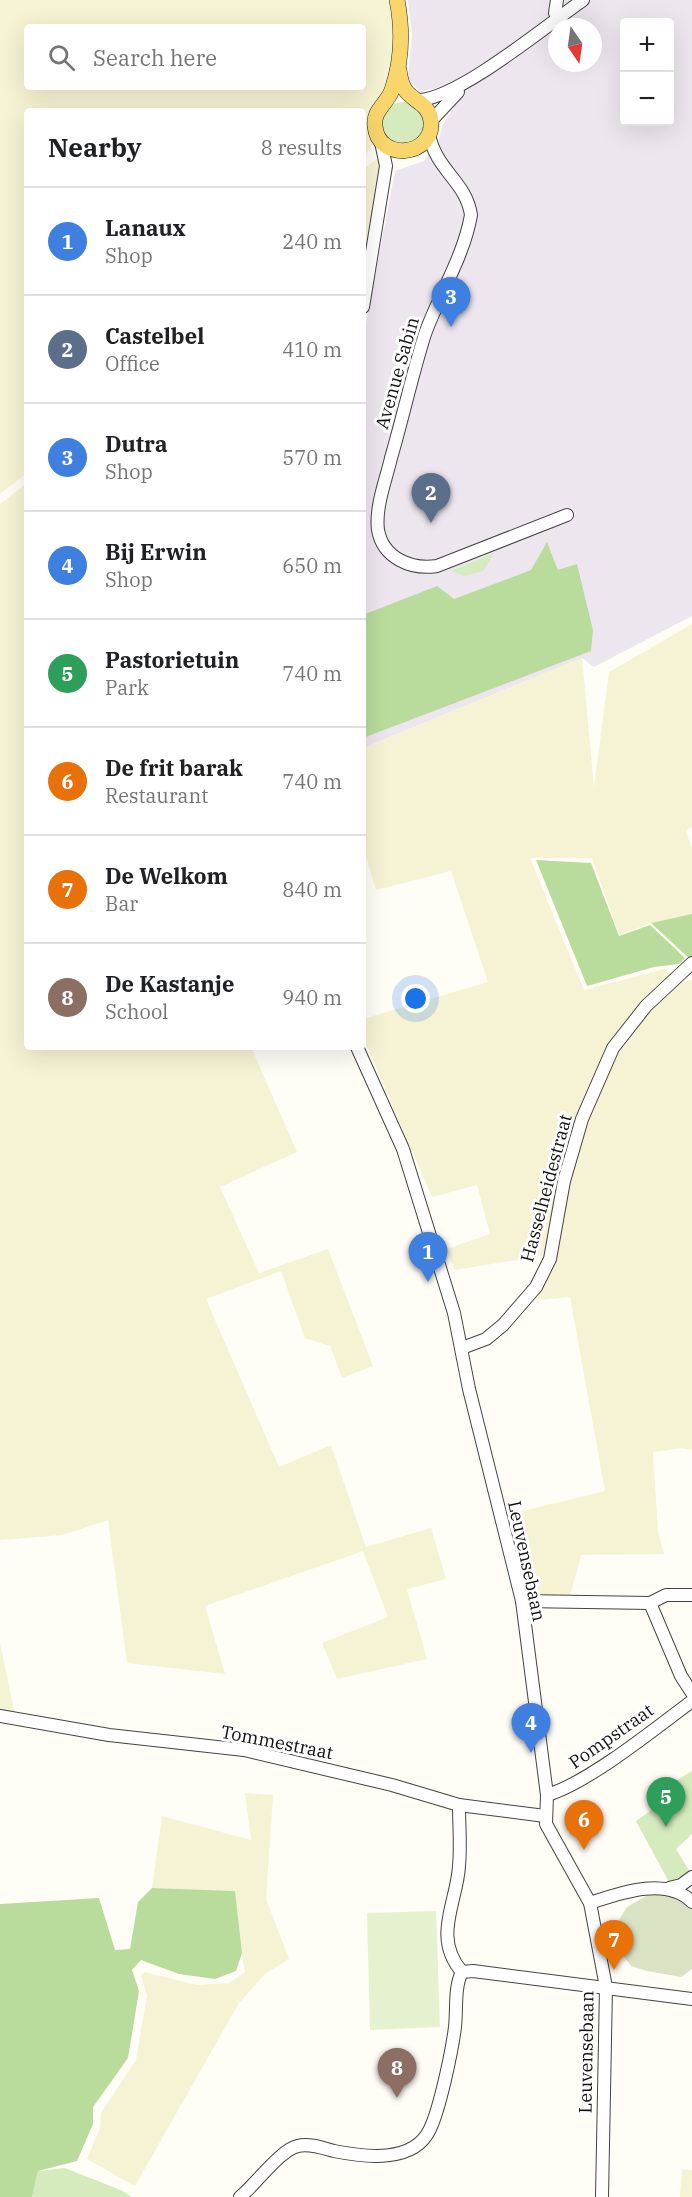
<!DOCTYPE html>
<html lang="en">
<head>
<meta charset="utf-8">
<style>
	:root { --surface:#fff; --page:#f2f2f2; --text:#202124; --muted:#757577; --line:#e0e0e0; --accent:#d93025 }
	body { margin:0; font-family:"IBM Plex Serif",serif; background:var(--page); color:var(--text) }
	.controls { position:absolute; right:18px; top:18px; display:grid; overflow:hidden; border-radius:6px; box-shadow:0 6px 24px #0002 }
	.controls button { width:54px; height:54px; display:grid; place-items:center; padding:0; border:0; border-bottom:2px solid var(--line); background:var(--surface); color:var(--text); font:30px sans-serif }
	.compass { position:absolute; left:548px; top:18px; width:54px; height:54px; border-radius:50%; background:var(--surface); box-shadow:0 6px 24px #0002; rotate:167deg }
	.you { position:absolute; left:416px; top:999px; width:21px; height:21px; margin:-15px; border:4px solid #fff; border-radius:50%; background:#1a73e8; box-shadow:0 0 0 9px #1a73e833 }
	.badge { display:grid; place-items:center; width:39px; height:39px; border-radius:50%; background:var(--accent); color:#fff; font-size:20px; font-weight:700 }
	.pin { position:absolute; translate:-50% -50px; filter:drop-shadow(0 2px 3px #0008) }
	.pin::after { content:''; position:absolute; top:32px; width:21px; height:18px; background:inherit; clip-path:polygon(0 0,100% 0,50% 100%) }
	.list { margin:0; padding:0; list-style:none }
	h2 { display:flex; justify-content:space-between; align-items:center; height:78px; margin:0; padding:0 24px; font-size:26px }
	h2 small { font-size:20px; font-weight:400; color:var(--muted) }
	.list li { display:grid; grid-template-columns:39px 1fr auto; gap:18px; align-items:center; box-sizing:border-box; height:108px; padding:0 24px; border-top:2px solid var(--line) }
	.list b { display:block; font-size:22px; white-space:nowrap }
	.list p { margin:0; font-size:20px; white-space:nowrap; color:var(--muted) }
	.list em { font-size:20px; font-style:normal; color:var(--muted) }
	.icon { flex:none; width:33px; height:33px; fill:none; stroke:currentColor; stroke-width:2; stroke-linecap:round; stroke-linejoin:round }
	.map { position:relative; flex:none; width:692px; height:2197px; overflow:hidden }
	.search { position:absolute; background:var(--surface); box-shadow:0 6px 24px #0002; left:24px; top:24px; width:342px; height:66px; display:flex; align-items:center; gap:15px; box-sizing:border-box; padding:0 21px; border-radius:6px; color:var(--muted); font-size:22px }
	.panel { position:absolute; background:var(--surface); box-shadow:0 6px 24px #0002; left:24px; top:108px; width:342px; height:942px; border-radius:6px }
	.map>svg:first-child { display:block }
</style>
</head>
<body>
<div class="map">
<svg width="692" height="2197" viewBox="0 0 692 2197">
	<rect width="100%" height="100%" fill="#fffdf5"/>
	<path fill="#eee6ef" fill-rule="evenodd" d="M408,0h284v616l-98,51 -12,-9 -219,90v-409l32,-168 29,-10 13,-16 6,-21 11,-17 -15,-20 -18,5 -13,-12 4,-46zM624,22h46v100h-46zM557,27h36v36h-36z"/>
	<g fill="#f6f3d4" fill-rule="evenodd">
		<path d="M0,0h388l4,11 1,42 -4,35 -15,55 -11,15v-47h-336v362l-27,21zM27,27h336v60h-336z"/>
		<polygon points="376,159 382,163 363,281 363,170"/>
		<polygon points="27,483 27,1047 251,1047 297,1152 220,1187 259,1273 328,1249 373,1366 342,1378 330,1346 305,1338 281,1271 206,1299 279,1467 331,1445 366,1547 431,1528 446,1579 407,1589 427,1659 337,1679 322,1643 388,1617 363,1551 205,1606 225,1674 127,1663 108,1520 63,1535 0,1540 0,504"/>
		<polygon points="692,624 692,827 686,830 692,849 692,914 651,923 619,935 592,858 530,858 584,990 665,969 677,982 692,980 692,1450 683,1448 653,1452 658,1532 664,1554 581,1555 570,1596 528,1597 510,1514 605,1491 570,1297 537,1300 554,1254 455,1270 446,1249 490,1234 477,1185 432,1197 363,1037 363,1019 488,982 451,871 376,890 363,846 363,748 582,658 594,787 609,672"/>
		<polygon points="0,1643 15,1714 0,1712"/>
		<polygon points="245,1793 273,1795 266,1899 289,1959 265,1974 239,2003 135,2186 87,2159 100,2128 101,2113 136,2060 147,1996 141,1975 145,1972 197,1985 229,1983 245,1972 238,1935 235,1891 152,1888 162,1816 251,1840"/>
		<polygon points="682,2169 692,2170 692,2197 680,2197"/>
	</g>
	<g fill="#d5ebbd">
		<circle cx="403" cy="123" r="21"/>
		<polygon points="494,553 483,571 464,576 451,571"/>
		<polygon points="692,1771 692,1834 676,1849 690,1872 669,1882 636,1821 649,1812 666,1787"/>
		<polygon points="65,2168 123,2191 131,2197 32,2197 38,2171"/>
	</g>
	<g fill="#b9dc9c">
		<polygon points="547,542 558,570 577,564 593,630 591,651 363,738 363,615 437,586 454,599 531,570"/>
		<polygon points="536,860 591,863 619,936 650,925 685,958 679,964 654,967 587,986"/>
		<polygon points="692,914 692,961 651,923"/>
		<polygon points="152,1888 235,1891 242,1953 236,1971 215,1979 179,1974 141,1960 132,1970 139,1991 128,2058 93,2107 93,2124 77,2161 38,2171 32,2197 0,2197 0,1904 99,1898 115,1950 130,1949 138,1902"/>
	</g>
	<polygon fill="#d9e3c4" points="655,1891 681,1900 692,1909 692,1969 681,1977 647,1971 631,1966 620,1951 619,1920 627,1907"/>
	<polygon fill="#e6f2cf" points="436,1911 440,2027 370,2030 367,1913"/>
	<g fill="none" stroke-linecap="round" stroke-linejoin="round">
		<g stroke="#444" stroke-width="14">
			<g id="minor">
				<polyline points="557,0 555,13 558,18"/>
				<path d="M419,100c40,-2 127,-74 164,-100"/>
				<polyline points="431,121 458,92"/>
				<path d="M429,134c7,37 37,47 42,81 -7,41 -32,80 -46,119 -13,41 -22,83 -34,124 -5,22 -16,49 -13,72 5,28 33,40 59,36l130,-51"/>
				<polyline points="363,307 386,166 381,142"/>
				<polyline points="357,1047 403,1149 454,1313 469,1389 522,1601 547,1795 546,1824 590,1903 606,1987 602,2197"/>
				<polyline points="462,1348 486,1339 503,1325 536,1287 550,1259 564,1181 582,1119 613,1048 646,1006 692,963"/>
				<polyline points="522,1601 650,1603 681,1676 692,1693"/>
				<polyline points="650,1603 666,1595 692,1595"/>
				<polyline points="0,1716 109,1735 244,1750 392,1785 459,1805 545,1816"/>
				<path d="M547,1795c41,-12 109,-67 145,-94"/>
				<path d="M459,1805c0,20 2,41 0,61 -2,37 -27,71 3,106"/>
				<polyline points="669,1888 681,1885 692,1877"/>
				<path d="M590,1903c30,-10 77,-27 102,-1"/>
				<polyline points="462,1972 473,1971 692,1999"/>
				<path d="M240,2197c15,-12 41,-48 58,-51 11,-3 25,2 36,5 30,6 80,13 96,-22 10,-21 22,-78 25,-102 2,-17 -1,-40 7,-55"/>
			</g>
		</g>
		<g stroke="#222" stroke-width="16">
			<path id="major" d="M397,0c6,31 5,61 -5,90 -5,14 -19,20 -17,36 3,36 59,31 56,-5 -2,-17 -16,-19 -25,-30 -5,-6 -6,-14 -7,-21"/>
		</g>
		<use href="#minor" stroke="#fff" stroke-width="12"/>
		<use href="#major" stroke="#f9d66b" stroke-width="15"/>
	</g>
	<g text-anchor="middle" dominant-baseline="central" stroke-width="6" stroke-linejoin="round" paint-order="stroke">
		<g font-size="18" fill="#111" stroke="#fff">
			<text transform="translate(397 373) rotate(-74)">Avenue Sabin</text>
			<text transform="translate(546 1188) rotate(-75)">Hasselheidestraat</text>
			<text transform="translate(527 1561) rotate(78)">Leuvensebaan</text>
			<text transform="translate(611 1736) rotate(-35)">Pompstraat</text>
			<text transform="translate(277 1742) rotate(11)">Tommestraat</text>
			<text transform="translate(586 2052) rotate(-89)">Leuvensebaan</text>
		</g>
	</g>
</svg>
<div class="controls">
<button>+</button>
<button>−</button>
</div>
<svg class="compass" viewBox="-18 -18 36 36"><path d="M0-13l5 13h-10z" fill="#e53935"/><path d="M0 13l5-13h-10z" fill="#757577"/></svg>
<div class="you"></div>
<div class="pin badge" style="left:428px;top:1282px;background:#3f7fe0">1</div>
<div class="pin badge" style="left:431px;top:523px;background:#5c6f8a">2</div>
<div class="pin badge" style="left:451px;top:327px;background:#3f7fe0">3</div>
<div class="pin badge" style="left:531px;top:1753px;background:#3f7fe0">4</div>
<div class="pin badge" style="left:666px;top:1827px;background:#2e9e5b">5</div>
<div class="pin badge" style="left:584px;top:1850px;background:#e8710a">6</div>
<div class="pin badge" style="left:614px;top:1970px;background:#e8710a">7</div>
<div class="pin badge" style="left:397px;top:2098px;background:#8d6e63">8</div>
<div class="search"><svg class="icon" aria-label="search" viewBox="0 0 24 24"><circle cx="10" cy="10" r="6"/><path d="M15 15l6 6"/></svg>Search here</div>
<section class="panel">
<h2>Nearby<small>8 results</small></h2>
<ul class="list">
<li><span class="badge" style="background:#3f7fe0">1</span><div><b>Lanaux</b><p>Shop</p></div><em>240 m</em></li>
<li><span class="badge" style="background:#5c6f8a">2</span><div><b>Castelbel</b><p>Office</p></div><em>410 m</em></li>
<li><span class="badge" style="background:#3f7fe0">3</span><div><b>Dutra</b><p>Shop</p></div><em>570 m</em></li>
<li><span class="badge" style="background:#3f7fe0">4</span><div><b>Bij Erwin</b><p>Shop</p></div><em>650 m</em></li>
<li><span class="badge" style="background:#2e9e5b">5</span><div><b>Pastorietuin</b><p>Park</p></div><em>740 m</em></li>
<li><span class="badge" style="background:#e8710a">6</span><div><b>De frit barak</b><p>Restaurant</p></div><em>740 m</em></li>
<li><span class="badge" style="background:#e8710a">7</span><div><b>De Welkom</b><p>Bar</p></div><em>840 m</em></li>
<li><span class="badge" style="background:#8d6e63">8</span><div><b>De Kastanje</b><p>School</p></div><em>940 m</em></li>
</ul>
</section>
</div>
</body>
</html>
